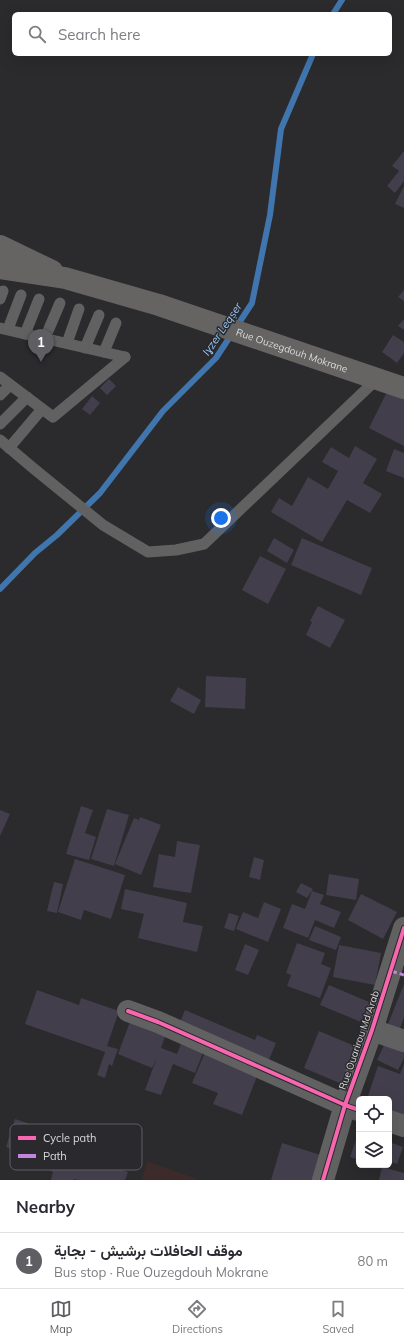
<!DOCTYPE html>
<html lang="en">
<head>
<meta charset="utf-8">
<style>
	:root { --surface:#fff; --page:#f2f2f3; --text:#2b2b33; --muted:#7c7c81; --line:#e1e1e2; --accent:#5e5e63 }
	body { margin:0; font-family:Mulish,Vazirmatn,sans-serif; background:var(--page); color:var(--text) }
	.controls { position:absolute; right:12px; bottom:12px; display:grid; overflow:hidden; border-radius:6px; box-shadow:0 4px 16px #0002 }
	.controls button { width:36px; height:36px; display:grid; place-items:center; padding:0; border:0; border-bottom:1px solid var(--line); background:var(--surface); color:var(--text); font:20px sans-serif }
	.you { position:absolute; left:221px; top:518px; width:14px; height:14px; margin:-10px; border:3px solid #fff; border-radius:50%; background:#1a73e8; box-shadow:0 0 0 6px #1a73e833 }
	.badge { display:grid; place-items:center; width:26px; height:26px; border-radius:50%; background:var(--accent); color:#fff; font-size:13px; font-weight:700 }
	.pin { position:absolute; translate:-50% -33px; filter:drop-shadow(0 1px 2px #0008) }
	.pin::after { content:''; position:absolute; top:21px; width:14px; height:12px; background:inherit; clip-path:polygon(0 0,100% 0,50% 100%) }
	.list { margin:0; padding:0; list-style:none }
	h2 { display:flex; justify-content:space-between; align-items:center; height:52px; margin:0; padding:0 16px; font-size:17px }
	h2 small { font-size:13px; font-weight:400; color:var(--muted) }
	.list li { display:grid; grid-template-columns:26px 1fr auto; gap:12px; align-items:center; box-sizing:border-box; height:56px; padding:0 16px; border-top:1px solid var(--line) }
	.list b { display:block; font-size:15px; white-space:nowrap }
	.list p { margin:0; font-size:13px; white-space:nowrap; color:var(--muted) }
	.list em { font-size:13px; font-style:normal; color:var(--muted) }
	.icon { flex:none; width:22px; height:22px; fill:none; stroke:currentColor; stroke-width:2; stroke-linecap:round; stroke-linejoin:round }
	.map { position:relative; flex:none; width:404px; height:1180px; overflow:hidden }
	.search { position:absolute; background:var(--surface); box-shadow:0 4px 16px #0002; left:12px; right:12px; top:12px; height:44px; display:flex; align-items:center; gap:10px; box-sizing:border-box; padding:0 14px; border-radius:6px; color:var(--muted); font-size:15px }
	.sheet { height:108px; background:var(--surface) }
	nav { display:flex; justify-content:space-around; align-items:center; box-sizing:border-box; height:56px; border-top:1px solid var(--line); background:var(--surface); font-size:11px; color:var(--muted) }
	nav a { display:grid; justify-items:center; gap:2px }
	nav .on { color:var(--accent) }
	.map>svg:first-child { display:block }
</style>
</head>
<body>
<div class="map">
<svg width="404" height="1180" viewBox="0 0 404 1180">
	<rect width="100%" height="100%" fill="#2b2a2c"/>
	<polygon fill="#3c2b2a" points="147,1161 200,1180 142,1180"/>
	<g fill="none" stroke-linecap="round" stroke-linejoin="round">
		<g stroke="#4076ad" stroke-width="6">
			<polyline points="333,14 342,0"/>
			<polyline points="0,589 35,553 57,535 100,493 163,411 216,358 252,303 270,215 281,129 313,54"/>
		</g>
	</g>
	<g fill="#433e4c">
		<polygon points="404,151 404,181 395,193 387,186 399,171 392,166"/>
		<polygon points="404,186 404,208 395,204"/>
		<polygon points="404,290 404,301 398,297"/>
		<polygon points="404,319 404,330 398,326"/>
		<polygon points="393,335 404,342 404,353 397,363 382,352"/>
		<polygon points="109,379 116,386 107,395 100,388"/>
		<polygon points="389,388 404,396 404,446 369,428"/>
		<polygon points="92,396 100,403 90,415 82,409"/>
		<polygon points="355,446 377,459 363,483 382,494 370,513 347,500 322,542 271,512 279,498 292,506 308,477 328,489 338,471 322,462 331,447 349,458"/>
		<polygon points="394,449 404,453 404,478 386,471"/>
		<polygon points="274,538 294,550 287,563 267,551"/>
		<polygon points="302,538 372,568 361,595 291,565"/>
		<polygon points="260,556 286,569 268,604 242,590"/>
		<polygon points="318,606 345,620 330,648 306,635 312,622 310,621"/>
		<polygon points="206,676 246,678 245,709 205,707"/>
		<polygon points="178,687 201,700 194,714 170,701"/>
		<polygon points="81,806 93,810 85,833 96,837 89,860 66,854"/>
		<polygon points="107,809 129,815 114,866 91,859"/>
		<polygon points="0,810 10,814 0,836"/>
		<polygon points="140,817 161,825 141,875 115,864 134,818 139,820"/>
		<polygon points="177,841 200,845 191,893 153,887 159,854 175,857"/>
		<polygon points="254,857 264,860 260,880 249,877"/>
		<polygon points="75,859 125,875 111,919 84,910 81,920 58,912"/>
		<polygon points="329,874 359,879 356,900 326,895"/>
		<polygon points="54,882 63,884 57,913 47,911"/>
		<polygon points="301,883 313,889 307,898 296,892"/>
		<polygon points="125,889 187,903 183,922 203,926 197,952 138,938 144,914 121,909"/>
		<polygon points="312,891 324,895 320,904 341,912 334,928 315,920 308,938 283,928 292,904 305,909"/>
		<polygon points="361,894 397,912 383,939 348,920"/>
		<polygon points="264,902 281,909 268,942 236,929 243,912 258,918"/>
		<polygon points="229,913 239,916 234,931 224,928"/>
		<polygon points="315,926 341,937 336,950 309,940"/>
		<polygon points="297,943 325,953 321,964 331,968 320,998 287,986 291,975 286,973"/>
		<polygon points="245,944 259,950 248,975 235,970"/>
		<polygon points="339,945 381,953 375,985 333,977"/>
		<polygon points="404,984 404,1017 398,1034 386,1029"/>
		<polygon points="329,985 369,1002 361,1022 320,1005"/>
		<polygon points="37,990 79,1005 81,998 119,1011 107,1046 118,1049 112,1066 109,1064 105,1078 97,1075 105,1052 25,1024"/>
		<polygon points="185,1010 255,1040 257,1035 276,1043 268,1062 179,1025"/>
		<polygon points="131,1019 166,1034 161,1048 177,1054 182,1041 204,1050 195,1073 173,1064 161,1095 145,1090 157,1057 152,1068 118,1054"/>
		<polygon points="319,1031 357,1047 342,1084 304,1068"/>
		<polygon points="387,1039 404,1048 404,1058 398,1070 377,1060"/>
		<polygon points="206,1050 259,1071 242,1115 213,1104 218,1093 192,1083"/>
		<polygon points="404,1064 404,1122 389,1116 389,1099 367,1099 378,1066 400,1074"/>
		<polygon points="15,1119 60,1134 56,1149 128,1172 125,1180 78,1180 74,1179 74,1180 51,1180 53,1172 49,1170 52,1161 6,1147"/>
		<polygon points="359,1131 359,1160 350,1157"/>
		<polygon points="389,1142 403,1147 397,1164 389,1161"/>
		<polygon points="282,1143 324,1156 317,1180 271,1180"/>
		<polygon points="382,1167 404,1173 404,1180 379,1180"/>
	</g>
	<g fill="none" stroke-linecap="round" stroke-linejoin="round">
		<g stroke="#626162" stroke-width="11">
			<polyline points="0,299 3,291"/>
			<polyline points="0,328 125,357"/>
			<polyline points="8,329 21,295"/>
			<polyline points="25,334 39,299"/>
			<polyline points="45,338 60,303"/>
			<polyline points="67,343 79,309"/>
			<polyline points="85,348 99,315"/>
			<polyline points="104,352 116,323"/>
			<polyline points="0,377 53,417 125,357"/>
			<polyline points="0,395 10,385"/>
			<polyline points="0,424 27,397"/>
			<polyline points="0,440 33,468 103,525 148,552 176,550 204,544 377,379"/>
			<polyline points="9,448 42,409"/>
		</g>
		<g stroke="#626162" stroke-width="22">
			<polyline points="128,1011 158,1022 345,1105 358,1110"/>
			<polyline points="372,1030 404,1041"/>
			<polyline points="389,1121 404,1126"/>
			<polyline points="323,1180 345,1105 372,1030 404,928"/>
		</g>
		<g stroke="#656463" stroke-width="22">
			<polyline points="0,246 52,271"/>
			<path id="s1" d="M0,268l65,10 94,27 245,83"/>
		</g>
		<polyline stroke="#c483df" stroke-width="3" stroke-dasharray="6 3" stroke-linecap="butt" points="391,971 404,975"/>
		<g stroke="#2a292d" stroke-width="6">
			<g id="cycleway">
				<polyline points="128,1011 158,1022 345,1105 359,1110"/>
				<polyline points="323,1180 345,1105 372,1030 404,928"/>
			</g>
		</g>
		<use href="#cycleway" stroke="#f766af" stroke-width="4"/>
	</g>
	<g text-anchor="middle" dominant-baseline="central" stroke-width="3" stroke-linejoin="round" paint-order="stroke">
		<g font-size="10" fill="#dad9dc" stroke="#2a292d">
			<text stroke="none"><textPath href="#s1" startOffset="304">Rue Ouzegdouh Mokrane</textPath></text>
			<text transform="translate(359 1040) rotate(-71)">Rue Ouarirou Md Arab</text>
		</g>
		<g font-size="11" font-style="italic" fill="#97c6f6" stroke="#2a292d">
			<text transform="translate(222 329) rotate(-56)">Iɣzer Leqṣer</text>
		</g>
	</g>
	<rect x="10" y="1124" width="132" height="46" rx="6" fill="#2a292d" stroke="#5f5e62" stroke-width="1"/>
	<rect x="18" y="1136" width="18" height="4" fill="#f766af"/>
	<rect x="18" y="1154" width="18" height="4" fill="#c483df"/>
	<g font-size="11" fill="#dad9dc">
		<text x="43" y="1142">Cycle path</text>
		<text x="43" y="1160">Path</text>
	</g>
</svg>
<div class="controls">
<button><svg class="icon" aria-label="locate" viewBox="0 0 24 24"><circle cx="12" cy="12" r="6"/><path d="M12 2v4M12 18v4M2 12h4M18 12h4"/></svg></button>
<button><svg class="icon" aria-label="layers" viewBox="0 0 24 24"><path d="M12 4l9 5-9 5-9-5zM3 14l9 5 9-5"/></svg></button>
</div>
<div class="you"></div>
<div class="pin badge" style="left:41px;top:362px">1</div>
<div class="search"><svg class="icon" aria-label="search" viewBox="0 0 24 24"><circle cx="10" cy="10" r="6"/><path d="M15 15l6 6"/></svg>Search here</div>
</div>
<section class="sheet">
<h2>Nearby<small></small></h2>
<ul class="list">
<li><span class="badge">1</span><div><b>موقف الحافلات برشيش - بجاية</b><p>Bus stop · Rue Ouzegdouh Mokrane</p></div><em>80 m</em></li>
</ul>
</section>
<nav>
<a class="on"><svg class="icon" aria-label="map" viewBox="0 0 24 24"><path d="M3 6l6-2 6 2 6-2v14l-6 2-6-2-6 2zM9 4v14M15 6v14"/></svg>Map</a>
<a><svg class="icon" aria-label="directions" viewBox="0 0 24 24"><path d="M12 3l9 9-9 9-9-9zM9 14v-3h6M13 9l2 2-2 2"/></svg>Directions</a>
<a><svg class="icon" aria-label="saved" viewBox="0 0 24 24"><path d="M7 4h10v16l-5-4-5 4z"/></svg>Saved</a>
</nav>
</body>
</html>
